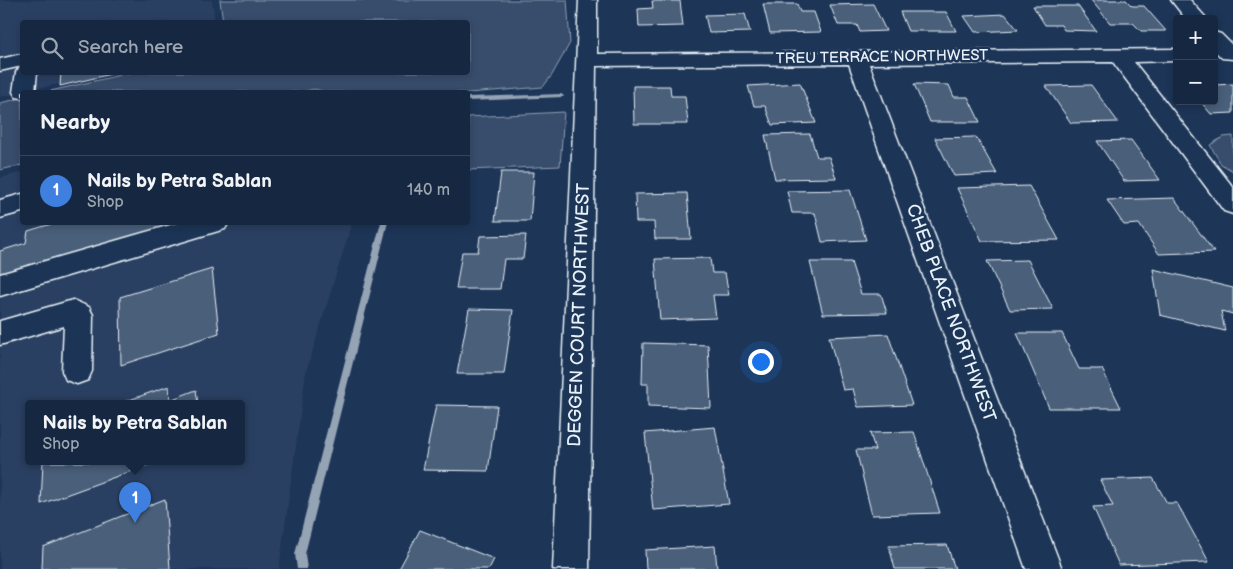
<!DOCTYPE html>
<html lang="en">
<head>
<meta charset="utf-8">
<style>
	:root { --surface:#162841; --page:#23344c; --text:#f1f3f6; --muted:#9ea6b1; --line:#35445a; --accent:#d93025 }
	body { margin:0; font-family:"Balsamiq Sans",sans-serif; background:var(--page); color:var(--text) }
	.controls { position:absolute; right:15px; top:15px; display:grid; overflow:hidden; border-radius:5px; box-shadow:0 2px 8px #0003 }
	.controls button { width:45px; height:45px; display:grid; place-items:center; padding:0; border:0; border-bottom:1px solid var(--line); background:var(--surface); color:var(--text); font:25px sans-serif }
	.you { position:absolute; left:760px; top:361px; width:18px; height:18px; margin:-12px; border:4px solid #fff; border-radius:50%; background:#1a73e8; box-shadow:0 0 0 8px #1a73e833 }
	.badge { display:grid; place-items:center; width:32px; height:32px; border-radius:50%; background:var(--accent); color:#fff; font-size:16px; font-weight:700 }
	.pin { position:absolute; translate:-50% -41px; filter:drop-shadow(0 1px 2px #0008) }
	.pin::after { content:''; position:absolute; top:26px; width:18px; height:15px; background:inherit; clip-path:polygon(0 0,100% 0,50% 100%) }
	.popup { position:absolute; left:25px; top:400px; width:220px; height:65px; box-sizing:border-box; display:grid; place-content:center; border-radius:5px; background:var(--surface); filter:drop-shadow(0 1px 4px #0005); font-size:16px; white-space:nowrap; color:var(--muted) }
	.popup b { font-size:19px; color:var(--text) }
	.popup::after { content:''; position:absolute; left:50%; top:100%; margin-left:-10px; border:10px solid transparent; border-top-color:var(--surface) }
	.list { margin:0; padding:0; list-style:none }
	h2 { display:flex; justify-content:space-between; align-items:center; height:65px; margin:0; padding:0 20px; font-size:21px }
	h2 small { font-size:16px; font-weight:400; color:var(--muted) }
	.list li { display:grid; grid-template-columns:32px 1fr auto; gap:15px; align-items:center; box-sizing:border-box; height:70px; padding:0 20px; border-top:1px solid var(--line) }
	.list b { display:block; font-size:19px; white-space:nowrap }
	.list p { margin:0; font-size:16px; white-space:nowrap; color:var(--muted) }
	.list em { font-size:16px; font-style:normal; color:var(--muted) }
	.icon { flex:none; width:28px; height:28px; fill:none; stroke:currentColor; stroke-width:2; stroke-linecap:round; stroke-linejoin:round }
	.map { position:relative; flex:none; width:1233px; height:569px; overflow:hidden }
	.search { position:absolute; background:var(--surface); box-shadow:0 2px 8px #0003; left:20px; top:20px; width:450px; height:55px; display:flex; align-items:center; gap:12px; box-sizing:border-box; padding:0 18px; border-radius:5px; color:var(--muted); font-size:19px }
	.panel { position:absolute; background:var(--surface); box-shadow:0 2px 8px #0003; left:20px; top:90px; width:450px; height:135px; border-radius:5px }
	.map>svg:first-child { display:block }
</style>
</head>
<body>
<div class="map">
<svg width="1233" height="569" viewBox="0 0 1233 569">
	<rect width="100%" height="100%" fill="#1d3557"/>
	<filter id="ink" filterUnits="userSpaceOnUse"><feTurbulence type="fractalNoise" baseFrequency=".02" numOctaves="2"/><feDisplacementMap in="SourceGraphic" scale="10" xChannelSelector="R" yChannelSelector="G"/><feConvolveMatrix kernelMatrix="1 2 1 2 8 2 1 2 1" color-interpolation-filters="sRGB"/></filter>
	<g filter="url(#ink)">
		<g fill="#2a4162" fill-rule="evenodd">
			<polygon points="0,0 212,0 215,22 22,22 22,72 108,73 0,97"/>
			<path d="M22,172v50l330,1 -46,149 -27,197h-279v-391zM29,404h212v58h-212z"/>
		</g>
		<g fill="#374d6c" stroke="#909fb2">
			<polygon points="220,0 567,0 570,43 552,75 543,87 468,93 327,92 314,89 302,92 46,92 134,72 468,72 468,22 223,22"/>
			<polygon points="22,98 22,165 0,170 0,103"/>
			<polygon points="564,112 560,166 468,170 468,117"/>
			<polygon points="1233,136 1233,171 1221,164 1210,145 1223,137"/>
		</g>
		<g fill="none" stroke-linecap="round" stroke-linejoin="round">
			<g fill="#95a4b5" fill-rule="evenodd">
				<polygon points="561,94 564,96 563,97 468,101 468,97"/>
				<polygon points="381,222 388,222 305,554 307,569 297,569 295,554"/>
			</g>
		</g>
		<g fill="#495e7a" stroke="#e8f1f8">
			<polygon points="1091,0 1126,0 1132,6 1144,6 1166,31 1141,31 1133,23 1110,23"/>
			<polygon points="652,1 680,1 683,26 639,27 638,9 653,8"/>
			<polygon points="763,4 797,4 800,12 814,12 821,32 770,33"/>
			<polygon points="873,4 886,31 860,32 857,25 838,25 830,5"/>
			<polygon points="1033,6 1078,6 1096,31 1064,30 1061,25 1045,25"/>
			<polygon points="900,12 946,12 956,31 908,31"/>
			<polygon points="745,14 750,32 709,33 705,15"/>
			<polygon points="1005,14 1018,30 975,32 964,16"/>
			<polygon points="61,72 120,72 60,86"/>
			<polygon points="800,83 816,123 772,125 765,106 754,106 748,86"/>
			<polygon points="914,84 949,85 954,97 968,97 980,122 930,122"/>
			<polygon points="1233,84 1233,113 1211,114 1200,101 1214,101 1214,85"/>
			<polygon points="1091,85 1118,122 1071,123 1046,86"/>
			<polygon points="633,86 670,86 671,96 685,96 688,124 634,124"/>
			<polygon points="810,134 817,157 829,157 836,178 775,179 765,135"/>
			<polygon points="976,137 997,174 954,176 935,138"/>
			<polygon points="1131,140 1160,180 1124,181 1097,141"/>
			<polygon points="501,172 534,172 530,221 495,221"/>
			<polygon points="1029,186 1059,240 982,241 957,188"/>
			<polygon points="850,190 866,240 822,242 815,213 792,213 787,191"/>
			<polygon points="687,193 691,239 655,239 654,222 636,222 635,194"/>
			<polygon points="1174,198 1214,252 1159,254 1139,224 1124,225 1107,200"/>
			<polygon points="58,222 183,222 0,275 0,251 26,243 28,231"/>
			<polygon points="526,235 523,259 504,259 500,289 456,289 462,252 478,252 480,236"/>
			<polygon points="710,258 712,273 725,273 729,295 713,295 716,318 660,320 655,259"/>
			<polygon points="1028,260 1053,309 1010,310 987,261"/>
			<polygon points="810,262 851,262 861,294 881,294 887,313 823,314"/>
			<polygon points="212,269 219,333 121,365 120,297"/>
			<polygon points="1153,269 1233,288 1233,314 1221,311 1225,331 1160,315"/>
			<polygon points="469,309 513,310 504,374 457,374"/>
			<polygon points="1017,333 1062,333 1079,369 1102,369 1121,408 1049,408"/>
			<polygon points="888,334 912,405 858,407 853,389 843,390 829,337"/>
			<polygon points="643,343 708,345 711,408 648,406 648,384 642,384"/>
			<polygon points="169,386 170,400 196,390 198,404 118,404"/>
			<polygon points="436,405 497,406 488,471 423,470"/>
			<polygon points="715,427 729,504 653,510 645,433"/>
			<polygon points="914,432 940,513 872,515 856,450 875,450 870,433"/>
			<polygon points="43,462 156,462 41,504"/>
			<polygon points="1153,478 1167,503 1177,503 1209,562 1119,565 1093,507 1113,506 1100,480"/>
			<polygon points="165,499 170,569 42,569 43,547"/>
			<polygon points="420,530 494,559 489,569 399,569"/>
			<polygon points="947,545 955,569 895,569 889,546"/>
			<polygon points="715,546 717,569 646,569 645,550"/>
		</g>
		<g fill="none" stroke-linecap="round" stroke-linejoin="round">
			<g stroke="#e8f1f8" stroke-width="3">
				<g id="minor">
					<polygon points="579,0 597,0 597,54 1177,49 1177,61 1134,62 1233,187 1233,214 1224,211 1113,62 869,64 1062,569 1026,569 849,64 596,66 589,569 553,569"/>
					<polygon points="1171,0 1190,0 1207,19 1186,19"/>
					<polygon points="1214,32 1221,34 1233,46 1233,59 1222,58 1214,50"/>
					<polygon points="22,54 22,66 0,71 0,59"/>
					<polygon points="20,67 22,67 22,72 37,72 35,92 22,92 22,98 16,97 13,92 16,72"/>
					<polygon points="22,194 22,212 0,218 0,200"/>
					<polygon points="181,222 229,222 225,229 0,296 0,274"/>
					<polygon points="73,300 89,307 93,315 92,371 88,380 77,384 66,380 62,371 64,326 0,345 0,321"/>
				</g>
			</g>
			<use href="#minor" fill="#1d3557" fill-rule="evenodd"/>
		</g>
	</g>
	<g text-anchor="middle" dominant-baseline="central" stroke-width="5" stroke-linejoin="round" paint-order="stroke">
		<g font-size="15" fill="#e8f1f8" stroke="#1d3557">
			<text transform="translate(882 57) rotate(-1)">TREU TERRACE NORTHWEST</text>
		</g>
		<g font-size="18" fill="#e8f1f8" stroke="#1d3557">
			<text transform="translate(951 313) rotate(70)">CHEB PLACE NORTHWEST</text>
			<text transform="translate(579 315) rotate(-88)">DEGGEN COURT NORTHWEST</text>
		</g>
	</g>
</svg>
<div class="controls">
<button>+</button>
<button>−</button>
</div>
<div class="you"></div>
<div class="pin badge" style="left:135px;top:523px;background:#3f7fe0">1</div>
<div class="popup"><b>Nails by Petra Sablan</b>Shop</div>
<div class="search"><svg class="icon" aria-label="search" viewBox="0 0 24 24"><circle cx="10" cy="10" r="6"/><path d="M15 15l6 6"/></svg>Search here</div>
<section class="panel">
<h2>Nearby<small></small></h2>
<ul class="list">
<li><span class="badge" style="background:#3f7fe0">1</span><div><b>Nails by Petra Sablan</b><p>Shop</p></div><em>140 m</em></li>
</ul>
</section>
</div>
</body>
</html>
